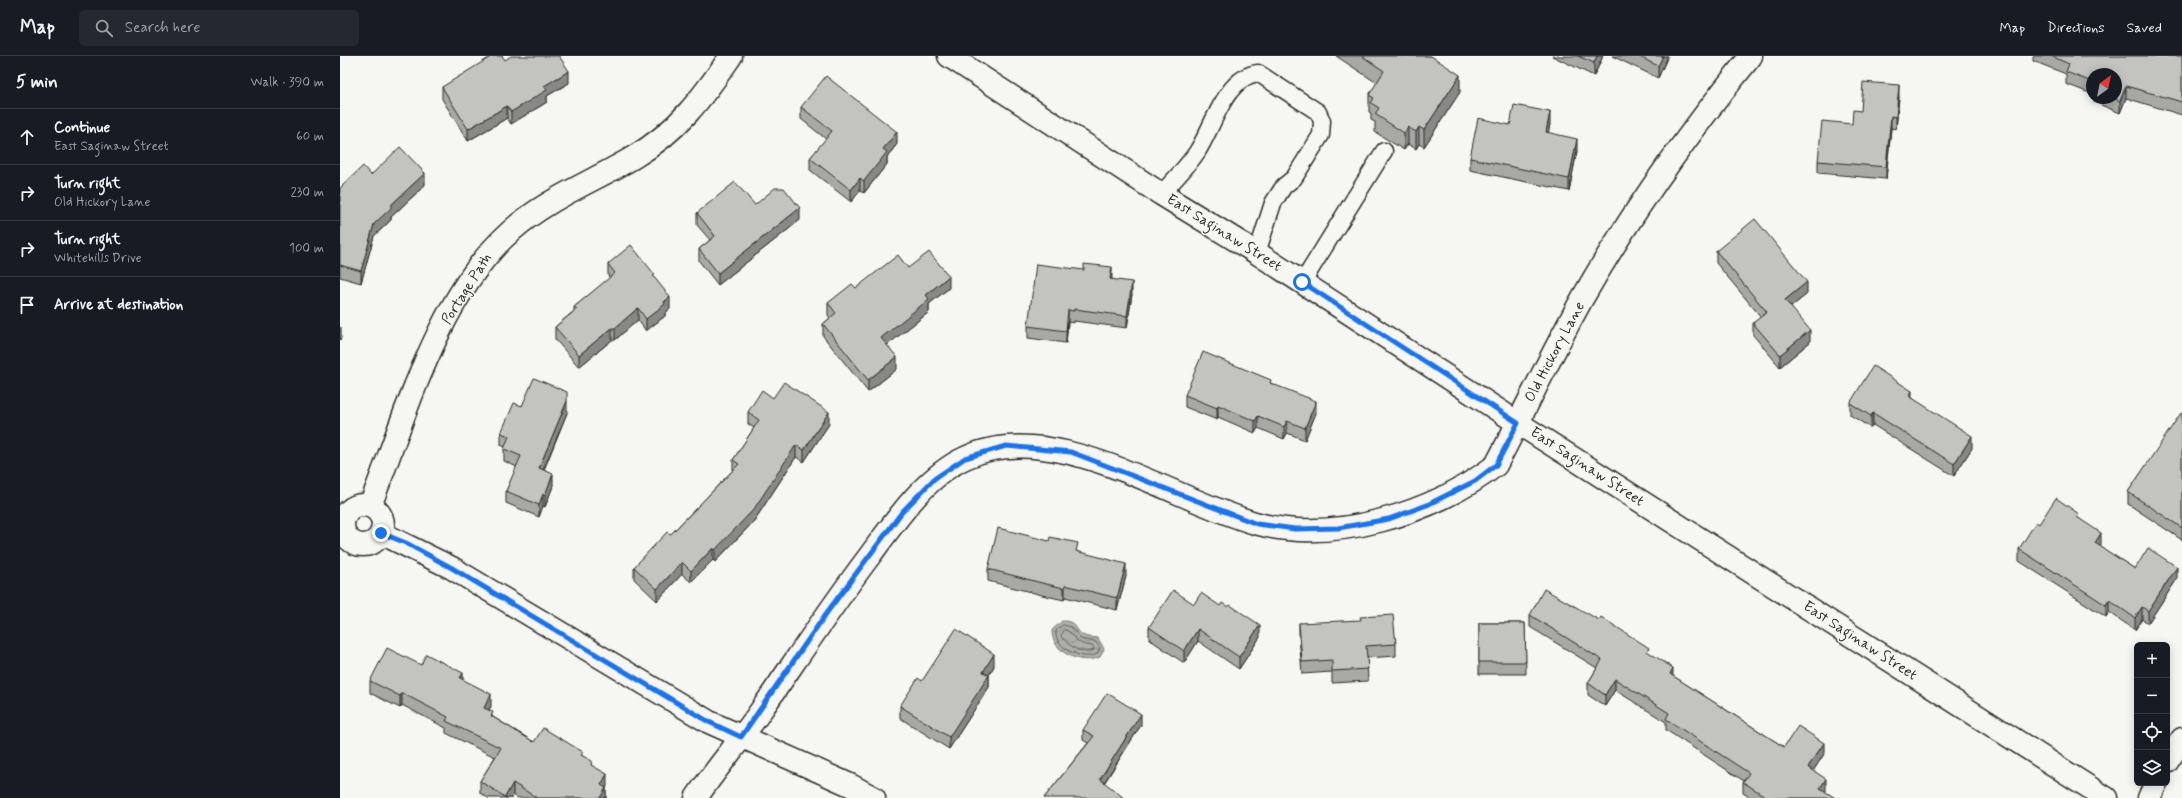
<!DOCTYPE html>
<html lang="en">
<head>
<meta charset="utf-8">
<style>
	:root { --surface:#171b24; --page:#242831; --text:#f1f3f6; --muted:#9ea1a6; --line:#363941 }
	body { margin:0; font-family:Mynerve,sans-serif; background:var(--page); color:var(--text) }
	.controls { position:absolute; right:12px; bottom:12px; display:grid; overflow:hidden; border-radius:6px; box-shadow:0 2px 10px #0003 }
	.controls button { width:36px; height:36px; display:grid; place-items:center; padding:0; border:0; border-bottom:1px solid var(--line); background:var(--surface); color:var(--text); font:20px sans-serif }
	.compass { position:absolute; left:1746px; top:12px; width:36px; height:36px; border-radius:50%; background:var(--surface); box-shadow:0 2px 10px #0003; rotate:33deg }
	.stop { position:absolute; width:12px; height:12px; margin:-9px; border:3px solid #1a73e8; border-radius:50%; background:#fff }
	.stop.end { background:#1a73e8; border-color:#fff; box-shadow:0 1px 4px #0008 }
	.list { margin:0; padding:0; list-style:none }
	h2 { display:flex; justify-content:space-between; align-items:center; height:52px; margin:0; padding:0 16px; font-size:17px }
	h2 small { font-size:13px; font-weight:400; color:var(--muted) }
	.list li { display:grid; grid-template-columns:26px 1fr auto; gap:12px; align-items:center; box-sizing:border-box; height:56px; padding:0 16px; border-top:1px solid var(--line) }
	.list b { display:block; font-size:15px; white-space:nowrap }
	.list p { margin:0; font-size:13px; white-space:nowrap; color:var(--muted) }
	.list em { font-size:13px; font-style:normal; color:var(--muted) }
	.icon { flex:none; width:22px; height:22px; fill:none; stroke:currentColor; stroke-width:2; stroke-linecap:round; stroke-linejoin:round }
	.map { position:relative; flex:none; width:1842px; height:742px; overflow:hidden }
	header { display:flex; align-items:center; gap:24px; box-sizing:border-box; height:56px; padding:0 20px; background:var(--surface); border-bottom:1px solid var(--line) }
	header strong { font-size:19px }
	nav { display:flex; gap:22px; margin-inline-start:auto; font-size:14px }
	.search { width:280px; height:36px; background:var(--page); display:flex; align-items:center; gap:10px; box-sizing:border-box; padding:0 14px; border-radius:6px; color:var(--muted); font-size:15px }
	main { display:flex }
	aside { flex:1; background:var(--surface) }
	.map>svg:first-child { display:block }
</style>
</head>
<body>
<header>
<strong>Map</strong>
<div class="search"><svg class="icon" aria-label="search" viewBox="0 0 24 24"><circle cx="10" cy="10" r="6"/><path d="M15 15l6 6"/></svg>Search here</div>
<nav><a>Map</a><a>Directions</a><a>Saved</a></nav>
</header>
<main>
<aside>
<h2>5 min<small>Walk · 390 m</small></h2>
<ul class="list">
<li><svg class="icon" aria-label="ahead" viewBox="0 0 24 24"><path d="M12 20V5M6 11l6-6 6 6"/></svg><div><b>Continue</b><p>East Saginaw Street</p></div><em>60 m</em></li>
<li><svg class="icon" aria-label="right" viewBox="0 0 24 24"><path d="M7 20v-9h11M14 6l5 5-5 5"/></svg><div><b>Turn right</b><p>Old Hickory Lane</p></div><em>230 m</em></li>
<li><svg class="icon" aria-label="right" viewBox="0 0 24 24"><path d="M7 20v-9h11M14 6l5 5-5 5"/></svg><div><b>Turn right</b><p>Whitehills Drive</p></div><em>100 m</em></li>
<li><svg class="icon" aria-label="arrive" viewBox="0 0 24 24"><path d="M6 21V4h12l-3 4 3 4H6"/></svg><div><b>Arrive at destination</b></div></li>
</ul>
</aside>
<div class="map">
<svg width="1842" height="742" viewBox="0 0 1842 742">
	<defs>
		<pattern id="water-waves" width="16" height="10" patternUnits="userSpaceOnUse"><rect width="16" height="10" fill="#aeaeab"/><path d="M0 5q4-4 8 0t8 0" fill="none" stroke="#8e8e8b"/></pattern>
	</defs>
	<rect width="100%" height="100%" fill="#f6f6f2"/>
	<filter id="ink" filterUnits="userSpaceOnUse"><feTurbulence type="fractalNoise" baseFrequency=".025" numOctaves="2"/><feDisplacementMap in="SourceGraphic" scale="8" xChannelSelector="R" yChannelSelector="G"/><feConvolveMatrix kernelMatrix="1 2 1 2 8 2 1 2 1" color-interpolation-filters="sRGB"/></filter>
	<g filter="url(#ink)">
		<path fill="url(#water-waves)" stroke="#7a7a78" d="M722,565c16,-1 13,12 23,15 5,2 9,1 13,2l6,11 -4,8c-19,9 -49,-5 -48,-27z"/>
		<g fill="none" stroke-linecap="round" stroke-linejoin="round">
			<g stroke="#5f5f5e" stroke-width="1">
				<path d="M723,569l8,2 10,12 15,3 4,6 -3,6c-13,7 -37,-4 -41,-18v-5z"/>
				<path d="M725,574c11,3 8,15 28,16l1,4c-12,5 -26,-4 -33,-14z"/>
			</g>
			<g stroke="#2b2b2b" stroke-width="19">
				<g id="service">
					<path d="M821,138c12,-13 26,-27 36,-42 16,-24 28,-75 61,-79l60,39 4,9 -1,14 -27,43 -10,8 -11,17 -16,50"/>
					<polyline points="962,227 1044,95"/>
				</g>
			</g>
			<g stroke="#2b2b2b" stroke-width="25">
				<g id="minor">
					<circle cx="23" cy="469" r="20"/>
					<path d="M30,450c35,-88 68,-210 140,-274 36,-33 82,-50 124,-75 44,-26 68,-59 97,-101"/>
					<polyline points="41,477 112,512 369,666 510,729 534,742"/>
					<polyline points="1827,706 1842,683"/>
					<path d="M356,742c21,-31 45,-58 66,-89 36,-52 71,-105 109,-155 25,-34 55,-78 94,-96 87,-42 206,41 290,65 77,22 180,-10 241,-58 29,-55 56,-112 86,-166 49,-86 107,-167 169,-243"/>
					<polyline points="1809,742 1816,727"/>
				</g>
			</g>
			<g stroke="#2b2b2b" stroke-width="25">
				<polyline id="primary" points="609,0 821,138 917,197 1178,367 1766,742"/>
			</g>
			<use href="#service" stroke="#f6f6f2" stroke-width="16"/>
			<use href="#minor" stroke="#f6f6f2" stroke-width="22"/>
			<use href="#primary" stroke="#f6f6f2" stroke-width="22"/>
		</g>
		<g fill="#a8a8a5" stroke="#2b2b2b">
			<polygon points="996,0 1091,0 1120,36 1084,91 1079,88 1076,93 1068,88 1064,94 1035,76 1035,66 1031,64 1031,57 1029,56 1029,39 1037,27"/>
			<polygon points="1212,0 1263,0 1254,20"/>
			<polygon points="1272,0 1328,0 1318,22"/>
			<polygon points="1693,0 1842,0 1842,59 1786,42 1780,57 1754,46 1754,42 1776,42 1752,18 1752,38 1726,28 1726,18 1693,5"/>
			<polygon points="165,4 229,27 207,40 207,46 171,68 167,62 128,85 102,43 102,31"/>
			<polygon points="1559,41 1556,73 1551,72 1546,123 1478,117 1478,105 1512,68 1521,55"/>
			<polygon points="461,51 557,88 547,101 547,108 524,137 520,135 511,146 470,114 470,102 486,83 461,63"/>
			<polygon points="1210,68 1208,77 1237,95 1229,135 1130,114 1130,102 1170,69"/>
			<polygon points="31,119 85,129 51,161 51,164 34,180 21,227 0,221 0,132"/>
			<polygon points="415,149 460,164 378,229 359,205 359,193 370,184 357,169 357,157"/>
			<polygon points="1376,195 1467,238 1451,251 1470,286 1440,311 1413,279 1413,267 1421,261 1376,207"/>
			<polygon points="268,208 315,223 330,253 325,257 325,260 306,275 298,264 275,284 272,284 239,311 215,283 215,271 234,255 234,251 270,222 268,220"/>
			<polygon points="568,212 609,232 589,248 589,256 547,289 557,313 528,336 483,280 483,268 490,262 488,259 488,247 516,232"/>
			<polygon points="744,214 772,224 792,238 787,272 734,265 734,267 728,266 726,287 688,282 688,270"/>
			<polygon points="931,327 976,357 965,384 947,377 944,383 918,372 915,377 878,361 877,364 845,351 845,339"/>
			<polygon points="433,342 489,368 464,406 456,401 414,465 375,506 373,504 351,526 342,518 317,545 294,523 294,511 331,478 393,414 393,404 414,372 408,368 408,356"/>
			<polygon points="1572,342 1632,392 1614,420 1533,369 1531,372 1510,359 1510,347"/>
			<polygon points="182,350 227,357 204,414 213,430 205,451 203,450 199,461 166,447 166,435 177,411 164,405 164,393 165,391 161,389 161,377"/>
			<polygon points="1842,358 1842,484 1788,448 1788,436"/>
			<polygon points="1739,462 1761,489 1760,491 1795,513 1837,523 1808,567 1802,563 1795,574 1769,556 1766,561 1679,505 1679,493 1699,468"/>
			<polygon points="738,496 786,520 777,554 725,541 724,544 702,539 648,525 648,513"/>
			<polygon points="854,548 920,581 899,613 858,585 844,607 809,583 809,571"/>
			<polygon points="1190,559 1309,597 1333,620 1444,691 1484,698 1473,715 1486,735 1485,736 1495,742 1411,742 1403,737 1403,726 1404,725 1326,674 1326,666 1275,634 1265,650 1248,639 1248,627 1257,612 1190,571"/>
			<polygon points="959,567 1056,588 1056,600 1027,602 1028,625 992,627 992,616 962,618 959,579"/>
			<polygon points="1139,567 1185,567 1186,618 1139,618"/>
			<polygon points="81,609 123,624 151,650 149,654 153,661 194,686 243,700 252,710 267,730 266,732 266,742 178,742 173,739 172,742 148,742 140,737 140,725 155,701 106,677 106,672 62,649 60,652 30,637 30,625"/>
			<polygon points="654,610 649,619 649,631 609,693 560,662 560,650 582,625"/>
			<polygon points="801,669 765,726 704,742 748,687 743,684 743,674"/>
		</g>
		<g fill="#888886" stroke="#2b2b2b">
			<polygon points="1257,0 1263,0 1254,20 1254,7"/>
			<polygon points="1323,0 1328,0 1318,22 1318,10"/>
			<polygon points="229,15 229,27 207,40 207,46 171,68 171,56 204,30"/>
			<polygon points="1120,19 1120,36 1084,91 1084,74"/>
			<polygon points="1559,29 1559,41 1556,73 1556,61"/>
			<polygon points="1786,30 1786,42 1780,57 1780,45"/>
			<polygon points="167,50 167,62 128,85 128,73"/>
			<polygon points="1210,56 1210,68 1206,89 1206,76"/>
			<polygon points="1551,60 1551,72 1546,123 1546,111"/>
			<polygon points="1068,71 1068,88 1064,94 1064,77"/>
			<polygon points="1079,71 1079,88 1076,93 1076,76"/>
			<polygon points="557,76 557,88 547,101 547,108 524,137 524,125 543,93"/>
			<polygon points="1237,83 1237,95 1229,135 1229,123"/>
			<polygon points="85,117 85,129 51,161 51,164 34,180 21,227 21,215 34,168 51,149"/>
			<polygon points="520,122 520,135 511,146 511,134"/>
			<polygon points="460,152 460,164 378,229 378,217"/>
			<polygon points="772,211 772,223 770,223"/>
			<polygon points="609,220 609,232 589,248 589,256 541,294 541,282 586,239"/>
			<polygon points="792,226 792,238 787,272 787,260"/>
			<polygon points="1467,226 1467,238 1445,256 1445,244"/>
			<polygon points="330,241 330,253 325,257 325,260 306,275 306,263"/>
			<polygon points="298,252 298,264 275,284 275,272"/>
			<polygon points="728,254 728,266 726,287 726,275"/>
			<polygon points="1,271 1,283 0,284 0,272"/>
			<polygon points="272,272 272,284 239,311 239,299"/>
			<polygon points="1470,274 1470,286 1440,311 1440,299"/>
			<polygon points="557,301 557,313 528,336 528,324"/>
			<polygon points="1572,335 1572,347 1569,340"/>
			<polygon points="227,345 227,357 199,424 199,412"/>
			<polygon points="976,345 976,357 965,384 965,372"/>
			<polygon points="878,349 878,361 877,364 877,352"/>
			<polygon points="489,356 489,368 464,406 464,394"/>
			<polygon points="1533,357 1533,369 1531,372 1531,360"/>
			<polygon points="918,360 918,372 915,377 915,365"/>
			<polygon points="947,365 947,377 944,383 944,371"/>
			<polygon points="1632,380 1632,392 1614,420 1614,408"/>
			<polygon points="456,389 456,401 414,465 375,506 375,494"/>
			<polygon points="213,418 213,430 205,451 205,439"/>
			<polygon points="203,438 203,450 199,461 199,449"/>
			<polygon points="1761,477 1761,489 1755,499 1755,487"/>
			<polygon points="373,492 373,504 351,526 351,515"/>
			<polygon points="342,506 342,518 317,545 317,533"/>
			<polygon points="786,508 786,520 777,554 777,542"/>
			<polygon points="1837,511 1837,523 1808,567 1808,555"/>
			<polygon points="725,529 725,541 724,544 724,532"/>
			<polygon points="1769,544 1769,556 1766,561 1766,549"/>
			<polygon points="1802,551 1802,563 1795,574 1795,562"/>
			<polygon points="920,569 920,581 899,613 899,601"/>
			<polygon points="858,573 858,585 844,607 844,595"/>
			<polygon points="654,598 654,610 649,619 649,631 609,693 609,681 643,616"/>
			<polygon points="1333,612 1333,624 1330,618"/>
			<polygon points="123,617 123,629 120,622"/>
			<polygon points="1275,623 1275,634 1265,650 1265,639"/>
			<polygon points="62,637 62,649 60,652 60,640"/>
			<polygon points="151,638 151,650 144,664 144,652"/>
			<polygon points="801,658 801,669 760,733 760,723"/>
			<polygon points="1484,687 1484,698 1468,723 1468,711"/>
			<polygon points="267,718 267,730 266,732 266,742 260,742 261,729"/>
			<polygon points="1486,723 1486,735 1481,742 1480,732"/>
			<polygon points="173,727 173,739 172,742 165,742 165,741"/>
		</g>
		<g fill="#c3c3c0" stroke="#2b2b2b">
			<polygon points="152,0 162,0 165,4 171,0 219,0 229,15 204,30 207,34 171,56 167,50 128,73 102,31"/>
			<polygon points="1022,0 1091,0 1120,19 1084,74 1079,71 1076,76 1068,71 1064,77 1035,58 1039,52 1031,47 1034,42 1029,39 1044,15"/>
			<polygon points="1238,0 1257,0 1254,7"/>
			<polygon points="1298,0 1323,0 1318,10"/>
			<polygon points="1711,0 1842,0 1842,46 1786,30 1780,45 1774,42 1776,42 1776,18 1752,18 1752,26 1726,16 1729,8"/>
			<polygon points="486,20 557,76 543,93 547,96 524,125 520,122 511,134 470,102 492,75 461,51"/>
			<polygon points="1523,26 1559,29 1556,61 1551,60 1546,111 1478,105 1482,65 1512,68 1513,54 1521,55"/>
			<polygon points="1174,49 1210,56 1206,76 1237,83 1229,123 1130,102 1138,62 1170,69"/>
			<polygon points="60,91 85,117 51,149 51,152 34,168 21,215 0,209 0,132 23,110 31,119"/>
			<polygon points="395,126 415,149 435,132 444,132 460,152 378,217 359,193 375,180 357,157"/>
			<polygon points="1415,163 1467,226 1445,244 1470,274 1440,299 1413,267 1427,256 1376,195"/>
			<polygon points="291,189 315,219 313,220 330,241 324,246 325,248 306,263 298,252 275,272 272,272 239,299 215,271 237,253 234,251 275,217 268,208"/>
			<polygon points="589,196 609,220 586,239 589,243 541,282 557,301 528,324 483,268 496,257 488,247 512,228 516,232 558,199 568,212"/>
			<polygon points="696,208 744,214 744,208 772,211 770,223 792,226 787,260 734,253 734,255 728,254 726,275 688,270"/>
			<polygon points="863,296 931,324 930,327 976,345 965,372 947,365 944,371 918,360 915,365 878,349 877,352 845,339"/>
			<polygon points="1533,310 1572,335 1569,340 1632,380 1614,408 1533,357 1531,360 1510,347"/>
			<polygon points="194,322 227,336 227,345 199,412 213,418 205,439 203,438 199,449 166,435 181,400 164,393 169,380 161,377 174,347 182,350"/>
			<polygon points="444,326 489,356 464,394 456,389 414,453 375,494 373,492 351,515 342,506 317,533 294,511 327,476 331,478 399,408 393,404 419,364 408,356 422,334 433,342"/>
			<polygon points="1841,357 1842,358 1842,472 1788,436"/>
			<polygon points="1716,442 1739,458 1737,461 1761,477 1755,487 1795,513 1808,492 1837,511 1808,555 1802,551 1795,562 1769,544 1766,549 1679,493 1696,466 1699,468"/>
			<polygon points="658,472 709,485 710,481 738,487 736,495 786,508 777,542 725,529 724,532 702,527 648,513"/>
			<polygon points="1204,533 1259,564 1261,561 1309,592 1307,595 1333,612 1330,618 1444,691 1458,670 1484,687 1468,711 1486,723 1480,732 1495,742 1428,742 1403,726 1409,717 1326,663 1329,657 1275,623 1265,639 1248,627 1262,604 1190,559"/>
			<polygon points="833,534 854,548 861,537 880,550 882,547 888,551 890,549 920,569 899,601 858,573 844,595 809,571"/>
			<polygon points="1053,559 1056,588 1026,590 1028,613 992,615 992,604 962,606 959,567 1021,564 1020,561"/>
			<polygon points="1139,567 1185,567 1186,606 1139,606"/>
			<polygon points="616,573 654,598 643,616 649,619 609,681 560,650 578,622 582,625"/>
			<polygon points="47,592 81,609 86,598 123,617 120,622 151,638 144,652 153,656 151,660 194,686 203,672 243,696 241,699 252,705 251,709 267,718 261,729 266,732 260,742 197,742 173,727 165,741 140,725 161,692 106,665 108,661 62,637 60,640 30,625"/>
			<polygon points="767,637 801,658 760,723 784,742 704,742 754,680 743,674"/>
		</g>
	</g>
	<g fill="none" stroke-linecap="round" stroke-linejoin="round" filter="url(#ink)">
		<polyline stroke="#1a73e8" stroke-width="5" points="41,477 66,487 112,512 369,666 401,681 488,555 562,456 594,423 625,402 666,390 731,396 917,468 955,473 998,472 1049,463 1087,449 1135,425 1156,409 1178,367 962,226"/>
	</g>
	<g text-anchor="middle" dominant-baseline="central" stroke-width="3" stroke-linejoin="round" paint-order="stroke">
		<g font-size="15" fill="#2b2b2b" stroke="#f6f6f2">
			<text transform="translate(884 177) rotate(32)">East Saginaw Street</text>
			<text transform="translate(127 233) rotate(-58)">Portage Path</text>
			<text transform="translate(1215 296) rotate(-62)">Old Hickory Lane</text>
			<text transform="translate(1247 411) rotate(33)">East Saginaw Street</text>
			<text transform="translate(1520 585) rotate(33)">East Saginaw Street</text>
		</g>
	</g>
</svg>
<div class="controls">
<button>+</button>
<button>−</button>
<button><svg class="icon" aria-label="locate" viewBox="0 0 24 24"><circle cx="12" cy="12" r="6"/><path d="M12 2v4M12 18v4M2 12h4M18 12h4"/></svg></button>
<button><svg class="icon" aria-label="layers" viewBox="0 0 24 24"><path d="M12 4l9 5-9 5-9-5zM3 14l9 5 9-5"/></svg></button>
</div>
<svg class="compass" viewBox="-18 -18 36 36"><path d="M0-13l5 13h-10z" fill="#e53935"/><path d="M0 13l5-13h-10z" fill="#9ea1a6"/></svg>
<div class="stop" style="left:962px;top:226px"></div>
<div class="stop end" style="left:41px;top:477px"></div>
</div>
</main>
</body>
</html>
